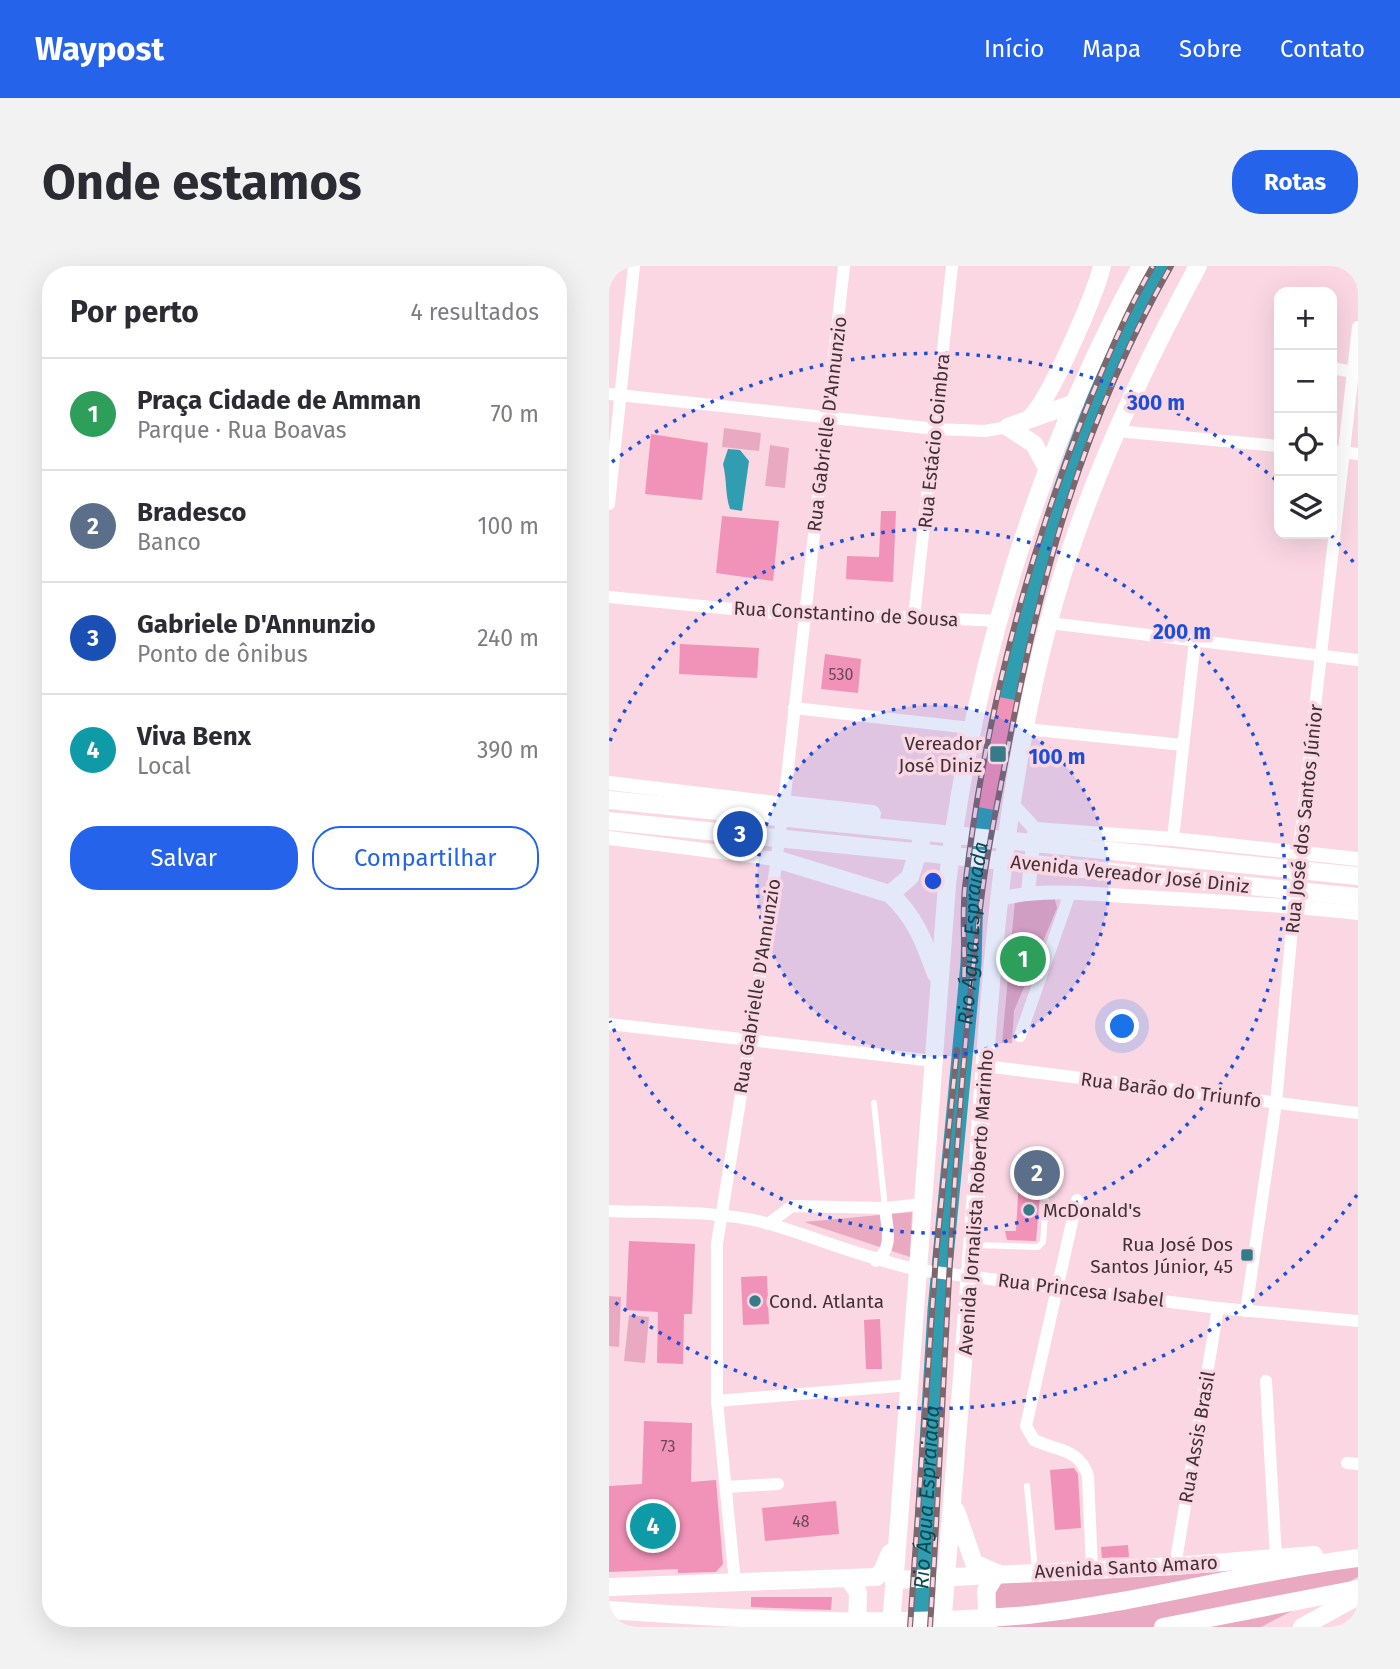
<!DOCTYPE html>
<html lang="pt">
<head>
<meta charset="utf-8">
<style>
	:root { --surface:#fff; --page:#f2f2f3; --text:#2b2b33; --muted:#7c7c81; --line:#e1e1e2; --accent:#2563eb }
	body { margin:0; font-family:"Fira Sans",sans-serif; background:var(--page); color:var(--text) }
	.controls { position:absolute; right:21px; top:21px; display:grid; overflow:hidden; border-radius:14px; box-shadow:0 7px 28px #0002 }
	.controls button { width:63px; height:63px; display:grid; place-items:center; padding:0; border:0; border-bottom:2px solid var(--line); background:var(--surface); color:var(--text); font:35px sans-serif }
	.you { position:absolute; left:514px; top:761px; width:24px; height:24px; margin:-18px; border:5px solid #fff; border-radius:50%; background:#1a73e8; box-shadow:0 0 0 10px #1a73e833 }
	.badge { display:grid; place-items:center; width:46px; height:46px; border-radius:50%; background:var(--accent); color:#fff; font-size:23px; font-weight:700 }
	.pin { position:absolute; translate:-50% -50%; border:4px solid #fff; box-shadow:0 2px 7px #0006 }
	.list { margin:0; padding:0; list-style:none }
	h2 { display:flex; justify-content:space-between; align-items:center; height:91px; margin:0; padding:0 28px; font-size:30px }
	h2 small { font-size:23px; font-weight:400; color:var(--muted) }
	.list li { display:grid; grid-template-columns:46px 1fr auto; gap:21px; align-items:center; box-sizing:border-box; height:112px; padding:0 28px; border-top:2px solid var(--line) }
	.list b { display:block; font-size:26px; white-space:nowrap }
	.list p { margin:0; font-size:23px; white-space:nowrap; color:var(--muted) }
	.list em { font-size:23px; font-style:normal; color:var(--muted) }
	.actions { display:flex; gap:14px; padding:21px 28px }
	.actions a { flex:1; padding:16px 0; border:2px solid var(--accent); border-radius:28px; text-align:center; font-size:24px; color:var(--accent) }
	.actions .main { background:var(--accent); color:#fff }
	.icon { flex:none; width:38px; height:38px; fill:none; stroke:currentColor; stroke-width:2; stroke-linecap:round; stroke-linejoin:round }
	.map { position:relative; flex:none; width:749px; height:1361px; overflow:hidden; border-radius:28px }
	header { display:flex; align-items:center; gap:42px; box-sizing:border-box; height:98px; padding:0 35px; background:var(--accent); color:#fff }
	header strong { font-size:33px }
	nav { display:flex; gap:38px; margin-inline-start:auto; font-size:24px }
	.intro { display:flex; align-items:center; justify-content:space-between; box-sizing:border-box; height:168px; padding:0 42px }
	h1 { margin:0; font-size:49px }
	.button { padding:18px 32px; border-radius:28px; background:var(--accent); color:#fff; font-size:24px; font-weight:700 }
	main { display:flex; gap:42px; padding:0 42px }
	aside { flex:1; background:var(--surface); border-radius:28px; box-shadow:0 7px 28px #0002 }
	.map>svg:first-child { display:block }
</style>
</head>
<body>
<header>
<strong>Waypost</strong>
<nav><a>Início</a><a>Mapa</a><a>Sobre</a><a>Contato</a></nav>
</header>
<div class="intro"><h1>Onde estamos</h1><a class="button">Rotas</a></div>
<main>
<aside>
<h2>Por perto<small>4 resultados</small></h2>
<ul class="list">
<li><span class="badge" style="background:#2e9e5b">1</span><div><b>Praça Cidade de Amman</b><p>Parque · Rua Boavas</p></div><em>70 m</em></li>
<li><span class="badge" style="background:#5c6f8a">2</span><div><b>Bradesco</b><p>Banco</p></div><em>100 m</em></li>
<li><span class="badge" style="background:#1a4fb4">3</span><div><b>Gabriele D'Annunzio</b><p>Ponto de ônibus</p></div><em>240 m</em></li>
<li><span class="badge" style="background:#0f9aa8">4</span><div><b>Viva Benx</b><p>Local</p></div><em>390 m</em></li>
</ul>
<div class="actions"><a class="main">Salvar</a><a>Compartilhar</a></div>
</aside>
<div class="map">
<svg width="749" height="1361" viewBox="0 0 749 1361">
	<rect width="100%" height="100%" fill="#fbd7e4"/>
	<g fill="#e9aac1">
		<polygon points="115,162 152,167 150,185 113,181"/>
		<polygon points="161,179 180,182 176,222 156,220"/>
		<polygon points="445,630 448,642 405,745 403,777 393,777 406,634"/>
		<polygon points="303,946 301,991 195,956"/>
		<polygon points="0,1030 12,1031 10,1081 0,1080"/>
		<polygon points="20,1049 40,1051 36,1097 15,1095"/>
		<polygon points="749,1291 749,1311 652,1361 386,1361 387,1317"/>
	</g>
	<path fill="#309eb0" d="M119,183l12,1 9,11 -7,50 -12,-2c-5,-15 -3,-29 -7,-45z"/>
	<g fill="none" stroke-linecap="round" stroke-linejoin="round">
		<g stroke="#309eb0" stroke-width="21">
			<path d="M393,459c33,-160 79,-316 160,-459"/>
			<path id="s1" d="M310,1361l19,-317 33,-347 2,-72 18,-111"/>
		</g>
	</g>
	<g fill="#f192b8">
		<polygon points="42,168 99,177 93,234 36,228"/>
		<polygon points="272,245 287,245 284,316 237,313 238,290 270,291"/>
		<polygon points="113,250 170,255 164,315 107,307"/>
		<polygon points="71,378 150,382 148,412 70,408"/>
		<polygon points="216,388 252,393 249,427 212,423"/>
		<polygon points="385,430 410,435 390,545 364,540"/>
		<polygon points="411,893 446,896 444,919 432,919 427,975 398,974 396,965 407,965"/>
		<polygon points="20,975 86,978 83,1048 75,1048 74,1098 48,1097 49,1046 17,1044"/>
		<polygon points="158,1010 160,1058 134,1059 132,1011"/>
		<polygon points="271,1053 273,1103 257,1103 255,1054"/>
		<polygon points="35,1155 83,1157 82,1216 107,1214 114,1298 107,1306 69,1307 69,1303 0,1306 0,1220 33,1218"/>
		<polygon points="465,1202 469,1208 472,1262 446,1264 441,1204"/>
		<polygon points="227,1235 230,1268 156,1275 153,1242"/>
		<polygon points="519,1279 520,1291 493,1292 492,1281"/>
		<polygon points="142,1331 223,1331 222,1344 142,1341"/>
	</g>
	<g fill="none" stroke-linecap="round" stroke-linejoin="round">
		<g stroke="#fff" stroke-width="6">
			<polyline points="265,837 276,942"/>
			<polyline points="366,979 429,981 434,976 437,934"/>
			<polyline points="418,1220 426,1304"/>
		</g>
		<g stroke="#fff" stroke-width="12">
			<polyline points="723,102 744,106"/>
			<polyline points="0,128 327,163 376,165 399,161"/>
			<polyline points="508,165 670,180"/>
			<polyline points="723,185 749,188"/>
			<polyline points="0,238 25,0"/>
			<polyline points="0,331 195,350 305,351 390,355"/>
			<polyline points="305,351 343,0"/>
			<polyline points="440,357 749,394"/>
			<polyline points="185,442 362,462"/>
			<polyline points="417,463 574,479"/>
			<polyline points="175,538 235,0"/>
			<polyline points="564,573 586,374"/>
			<polyline points="0,758 325,795"/>
			<polyline points="411,770 461,627"/>
			<polyline points="376,800 749,847"/>
			<path d="M468,934l-51,226 8,14c23,11 45,8 54,36l4,94"/>
			<path d="M0,945c53,2 110,-1 161,13 50,15 97,35 149,46l299,38 140,13"/>
			<polyline points="159,958 183,940 276,942 314,938"/>
			<path d="M267,995c18,-13 11,-33 9,-53"/>
			<polyline points="637,1045 667,837 691,574 749,61"/>
			<polyline points="657,1115 667,1293"/>
			<polyline points="108,1135 301,1119"/>
			<polyline points="738,1197 749,1198"/>
			<polyline points="117,1221 169,1218"/>
			<polyline points="566,1300 609,1042"/>
			<polyline points="126,1316 108,1135 108,978 158,667 173,551"/>
		</g>
		<g stroke="#fff" stroke-width="14">
			<polyline points="0,517 175,538 173,546"/>
			<polyline points="402,537 426,563 564,573 749,593"/>
			<polyline points="0,572 167,593"/>
			<polyline points="419,626 425,568"/>
			<path d="M391,633c46,-12 96,-4 144,-2 71,4 143,8 214,16"/>
		</g>
		<g stroke="#fff" stroke-width="18">
			<path d="M422,151c20,-20 64,-122 71,-151"/>
			<polyline points="399,161 466,137"/>
			<polyline points="399,161 425,178 438,202"/>
			<polyline points="0,534 749,610"/>
			<polyline points="175,538 263,548"/>
			<polyline points="0,555 749,631"/>
			<path d="M167,593l114,35c25,22 35,50 46,80"/>
			<polyline points="281,628 301,611 312,576"/>
			<polyline points="347,1245 365,1297 385,1306"/>
			<polyline points="239,1312 249,1326 248,1361"/>
			<polyline points="285,1314 566,1300 705,1289"/>
			<polyline points="0,1321 267,1311 273,1306 281,1287"/>
			<path d="M0,1344c138,10 281,17 419,5 111,-12 219,-43 330,-57"/>
			<path d="M282,1361l56,-742c25,-214 90,-430 194,-619"/>
			<path d="M333,1361c11,-145 24,-289 34,-434 14,-212 26,-436 93,-639 33,-99 79,-196 129,-288"/>
			<polyline points="379,1361 377,1325 388,1307"/>
			<polyline points="554,1361 749,1323"/>
			<polyline points="693,1361 749,1330"/>
		</g>
		<g stroke="#7c676e" stroke-width="6">
			<g id="rail">
				<path d="M355,711c1,-30 -2,-61 1,-90 19,-163 60,-325 121,-477 20,-49 40,-98 67,-144"/>
				<polyline points="301,1361 327,990 348,784"/>
				<path d="M321,1361c16,-245 20,-490 52,-734 6,-48 17,-97 26,-145 33,-174 75,-327 163,-482"/>
			</g>
		</g>
		<use href="#rail" stroke="#fbd7e4" stroke-width="3.5" stroke-dasharray="10" stroke-linecap="butt"/>
	</g>
	<circle cx="324" cy="615" r="176" fill="#1d4ed8" fill-opacity=".12"/>
	<g fill="none" stroke="#1d4ed8" stroke-width="3.5" stroke-dasharray="3.5 7">
		<circle cx="324" cy="615" r="176"/>
		<path d="M1 475A352 352 0 1 1 1 755"/>
		<path d="M748 929A528 528 0 0 1 3 1034M3 196A528 528 0 0 1 667 214M722 269A528 528 0 0 1 748 301"/>
	</g>
	<g fill="#367c88" stroke="#fbd7e4" stroke-width="2.5">
		<rect x="380" y="479" width="18" height="18" rx="3.5"/>
		<circle cx="420" cy="944" r="7"/>
		<rect x="631" y="982" width="14" height="14" rx="3.5"/>
		<circle cx="146" cy="1035" r="7"/>
	</g>
	<g text-anchor="middle" dominant-baseline="central" stroke-width="7" stroke-linejoin="round" paint-order="stroke">
		<g font-size="16" fill="#6c4956">
			<text x="232" y="408">530</text>
			<text x="59" y="1180">73</text>
			<text x="192" y="1255">48</text>
		</g>
		<g font-size="19" fill="#3f3136" stroke="#fbd7e4">
			<text transform="translate(218 158) rotate(-83)">Rua Gabrielle D'Annunzio</text>
			<text transform="translate(325 175) rotate(-84)">Rua Estácio Coimbra</text>
			<text transform="translate(237 348) rotate(3)">Rua Constantino de Sousa</text>
			<text transform="translate(695 553) rotate(-84)">Rua José dos Santos Júnior</text>
			<text transform="translate(521 608) rotate(6)">Avenida Vereador José Diniz</text>
			<text transform="translate(148 720) rotate(-81)">Rua Gabrielle D'Annunzio</text>
			<text transform="translate(562 824) rotate(7)">Rua Barão do Triunfo</text>
			<text transform="translate(367 936) rotate(-86)">Avenida Jornalista Roberto Marinho</text>
			<text transform="translate(472 1024) rotate(7)">Rua Princesa Isabel</text>
			<text transform="translate(588 1171) rotate(-80)">Rua Assis Brasil</text>
			<text transform="translate(517 1301) rotate(-3)">Avenida Santo Amaro</text>
		</g>
		<g font-size="19" fill="#3f3136" stroke="#fbd7e4" text-anchor="end">
			<text x="373" y="477">Vereador<tspan x="373" dy="22">José Diniz</tspan></text>
			<text x="434" y="944" text-anchor="start">McDonald's</text>
			<text x="624" y="978">Rua José Dos<tspan x="624" dy="22">Santos Júnior, 45</tspan></text>
			<text x="160" y="1035" text-anchor="start">Cond. Atlanta</text>
		</g>
		<g font-size="21" font-style="italic" fill="#084953" stroke="#fbd7e4">
			<text stroke="none"><textPath href="#s1" startOffset="696">Rio Água Espraiada</textPath></text>
			<text stroke="none"><textPath href="#s1" startOffset="130">Rio Água Espraiada</textPath></text>
		</g>
	</g>
	<circle cx="324" cy="615" r="10" fill="#1d4ed8" stroke="#fbd7e4" stroke-width="3.5"/>
	<g font-size="21" text-anchor="middle" font-weight="bold" fill="#1d4ed8" stroke="#fbd7e4" stroke-width="7" stroke-linejoin="round" paint-order="stroke">
		<text x="547" y="144">300 m</text>
		<text x="573" y="373">200 m</text>
		<text x="448" y="498">100 m</text>
	</g>
</svg>
<div class="controls">
<button>+</button>
<button>−</button>
<button><svg class="icon" aria-label="locate" viewBox="0 0 24 24"><circle cx="12" cy="12" r="6"/><path d="M12 2v4M12 18v4M2 12h4M18 12h4"/></svg></button>
<button><svg class="icon" aria-label="layers" viewBox="0 0 24 24"><path d="M12 4l9 5-9 5-9-5zM3 14l9 5 9-5"/></svg></button>
</div>
<div class="you"></div>
<div class="pin badge" style="left:414px;top:693px;background:#2e9e5b">1</div>
<div class="pin badge" style="left:428px;top:907px;background:#5c6f8a">2</div>
<div class="pin badge" style="left:131px;top:568px;background:#1a4fb4">3</div>
<div class="pin badge" style="left:44px;top:1260px;background:#0f9aa8">4</div>
</div>
</main>
</body>
</html>
